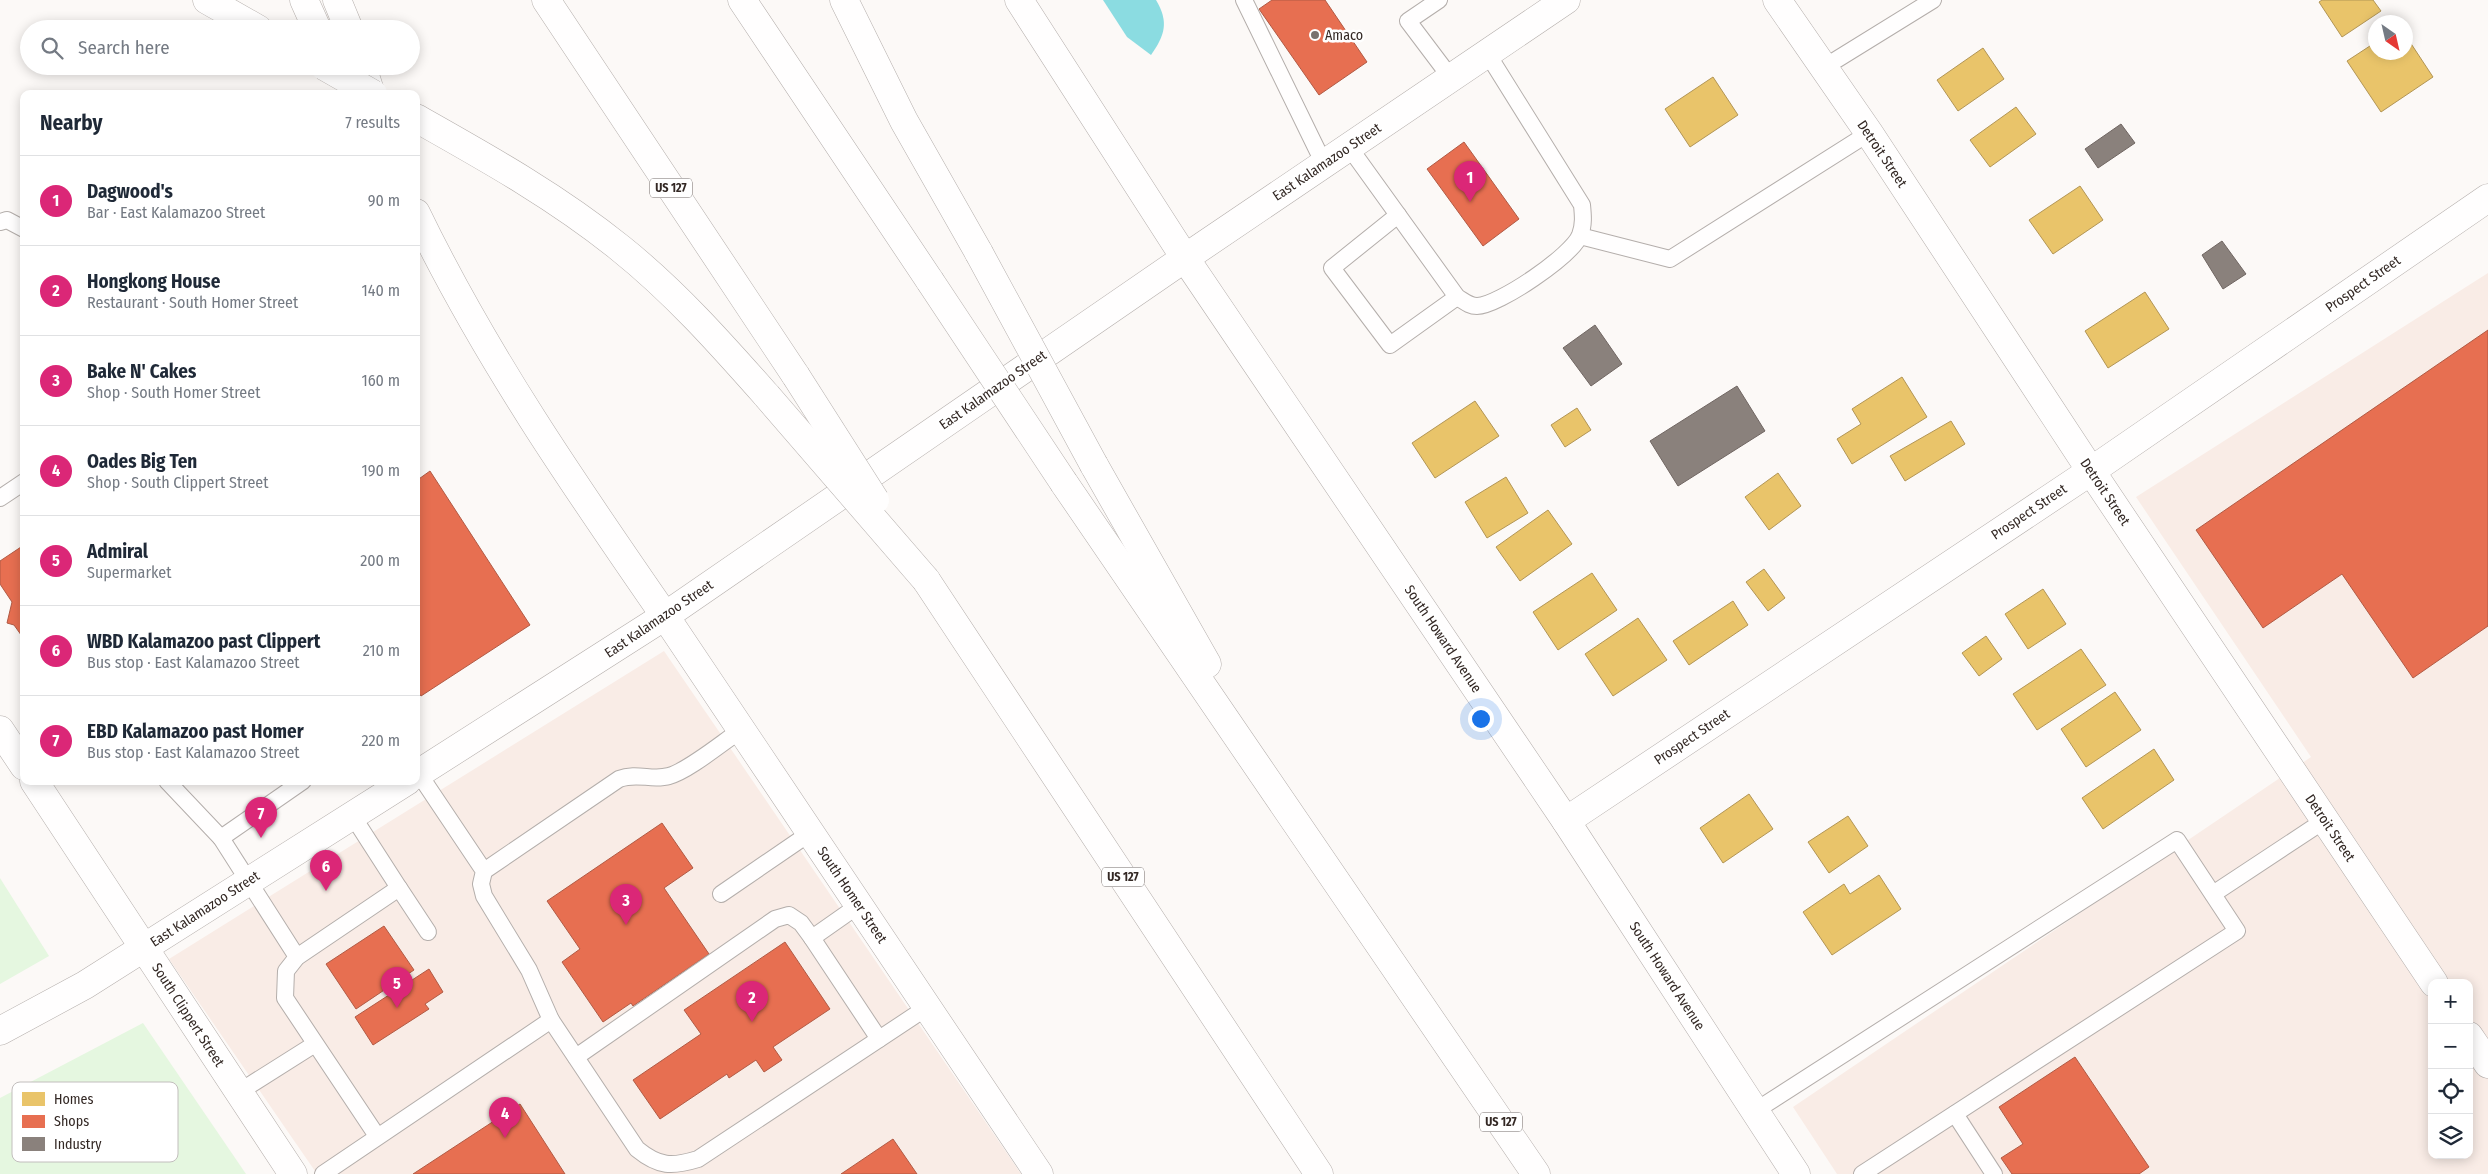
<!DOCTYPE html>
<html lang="en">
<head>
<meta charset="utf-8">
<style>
	:root { --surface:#fff; --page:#f2f2f3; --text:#1f2937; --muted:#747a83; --line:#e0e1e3; --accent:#db2777 }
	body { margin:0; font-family:"Fira Sans Condensed",sans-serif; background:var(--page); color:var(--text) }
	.controls { position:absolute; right:15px; bottom:15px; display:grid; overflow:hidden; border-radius:10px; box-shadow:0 2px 12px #0003 }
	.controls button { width:45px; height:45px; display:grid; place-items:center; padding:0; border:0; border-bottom:1px solid var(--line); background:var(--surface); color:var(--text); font:25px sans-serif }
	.compass { position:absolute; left:2368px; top:15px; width:45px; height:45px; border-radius:50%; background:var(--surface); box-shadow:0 2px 12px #0003; rotate:146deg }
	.you { position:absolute; left:1480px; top:718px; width:18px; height:18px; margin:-12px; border:4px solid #fff; border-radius:50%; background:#1a73e8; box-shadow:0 0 0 8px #1a73e833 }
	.badge { display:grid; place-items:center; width:32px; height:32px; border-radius:50%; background:var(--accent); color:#fff; font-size:16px; font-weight:700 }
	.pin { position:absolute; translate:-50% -41px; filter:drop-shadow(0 1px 2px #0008) }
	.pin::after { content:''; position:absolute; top:26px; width:18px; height:15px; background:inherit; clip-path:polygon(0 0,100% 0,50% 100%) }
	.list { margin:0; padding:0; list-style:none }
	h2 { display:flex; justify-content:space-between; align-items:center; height:65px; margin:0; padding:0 20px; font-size:21px }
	h2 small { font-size:16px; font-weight:400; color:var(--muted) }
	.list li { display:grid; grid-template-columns:32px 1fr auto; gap:15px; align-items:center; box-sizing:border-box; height:90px; padding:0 20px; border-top:1px solid var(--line) }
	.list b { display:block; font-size:19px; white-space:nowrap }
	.list p { margin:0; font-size:16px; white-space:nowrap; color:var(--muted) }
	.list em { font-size:16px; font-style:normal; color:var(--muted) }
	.icon { flex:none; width:28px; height:28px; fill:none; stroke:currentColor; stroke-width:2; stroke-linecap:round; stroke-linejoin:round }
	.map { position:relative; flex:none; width:2488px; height:1174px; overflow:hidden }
	.search { position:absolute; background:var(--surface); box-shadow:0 2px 12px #0003; left:20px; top:20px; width:400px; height:55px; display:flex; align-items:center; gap:12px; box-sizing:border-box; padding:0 18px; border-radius:28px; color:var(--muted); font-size:19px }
	.panel { position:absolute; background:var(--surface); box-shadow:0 2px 12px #0003; left:20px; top:90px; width:400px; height:695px; border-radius:10px }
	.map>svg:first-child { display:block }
</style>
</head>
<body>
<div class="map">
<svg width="2488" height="1174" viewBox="0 0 2488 1174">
	<rect width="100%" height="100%" fill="#fcf9f7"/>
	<g fill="#f9ece6" fill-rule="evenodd">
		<path d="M2488,273v901h-651l-44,-67 518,-350 -175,-260zM2432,983h37v172h-37z"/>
		<polygon points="664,651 1021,1174 317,1174 169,959"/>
	</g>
	<g fill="#e5f7e0">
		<polygon points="0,878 49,956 0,984"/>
		<polygon points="143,1023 246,1174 0,1174 0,1098"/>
	</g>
	<path fill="#8bdce1" d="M1103,0h53c13,22 9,35 -5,55l-24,-18z"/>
	<g fill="#e9c46a" stroke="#b29555">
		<polygon points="2322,0 2373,0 2381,11 2342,37 2319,2"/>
		<polygon points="2406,36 2433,77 2381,112 2347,61 2376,42 2376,52 2406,52"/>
		<polygon points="1983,48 2004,79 1958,111 1937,80"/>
		<polygon points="1713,77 1738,115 1690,147 1665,109"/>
		<polygon points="2016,107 2036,134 1990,167 1970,140"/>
		<polygon points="2080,186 2103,220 2053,254 2029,220"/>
		<polygon points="2145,292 2169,329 2108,368 2085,331"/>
		<polygon points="1902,377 1927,417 1852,464 1837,439 1861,424 1852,409"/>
		<polygon points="1475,401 1499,436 1435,478 1412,443"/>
		<polygon points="1577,408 1591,430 1565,447 1551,425"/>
		<polygon points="1951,421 1965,444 1905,481 1890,456"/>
		<polygon points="1778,473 1801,506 1769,530 1745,497"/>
		<polygon points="1506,477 1528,513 1487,538 1465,502"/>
		<polygon points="1548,510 1572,544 1520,581 1496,547"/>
		<polygon points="1764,569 1785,598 1768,611 1746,582"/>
		<polygon points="1592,573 1617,610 1558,650 1533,612"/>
		<polygon points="2043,589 2066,624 2028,649 2005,614"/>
		<polygon points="1733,601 1748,625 1689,665 1673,641"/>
		<polygon points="1638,618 1667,660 1613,696 1585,654"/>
		<polygon points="1986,636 2002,659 1979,676 1962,653"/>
		<polygon points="2081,649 2106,685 2037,730 2013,694"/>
		<polygon points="2115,692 2141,730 2086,767 2061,729"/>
		<polygon points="2154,749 2174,780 2103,829 2082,798"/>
		<polygon points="1749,794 1773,829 1723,863 1700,828"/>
		<polygon points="1848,816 1868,846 1829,873 1808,842"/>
		<polygon points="1879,875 1901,909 1832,955 1803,912 1844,884 1850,894"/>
	</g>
	<g fill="#e76f51" stroke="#b15a44">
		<polygon points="1272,0 1325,0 1367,62 1319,95 1259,9"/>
		<polygon points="1464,142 1519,219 1483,246 1427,169"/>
		<polygon points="2488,330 2488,626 2413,678 2342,574 2263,628 2196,530"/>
		<polygon points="430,471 530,625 421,696 416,689 416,481"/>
		<polygon points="24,545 24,639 14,625 7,623 12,602 0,584 0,561"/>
		<polygon points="662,823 693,868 664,888 709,954 633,1006 631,1003 603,1022 562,962 580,949 547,901"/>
		<polygon points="384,926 414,970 356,1009 326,964"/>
		<polygon points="785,942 830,1009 773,1047 782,1060 764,1072 756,1060 729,1078 727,1074 660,1119 633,1080 701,1034 684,1010"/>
		<polygon points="429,969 443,992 425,1004 429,1009 373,1045 355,1017"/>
		<polygon points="2075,1057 2149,1167 2139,1174 2012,1174 2001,1158 2023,1144 1999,1107"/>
		<polygon points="520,1104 565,1174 413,1174"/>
		<polygon points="893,1139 917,1174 841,1174"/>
	</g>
	<g fill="#8a817c" stroke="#706662">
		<polygon points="2121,124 2135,143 2098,168 2085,149"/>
		<polygon points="2222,241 2246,274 2223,289 2202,255"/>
		<polygon points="1595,325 1622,364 1591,386 1563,348"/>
		<polygon points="1737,386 1765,431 1678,486 1650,441"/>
	</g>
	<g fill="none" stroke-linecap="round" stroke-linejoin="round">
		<g stroke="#b4aeab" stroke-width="18">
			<g id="service">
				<polyline points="1244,0 1324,164"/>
				<polyline points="1439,0 1408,21 1451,78"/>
				<polyline points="1823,68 1933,0"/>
				<path d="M1349,147l108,150c7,4 12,9 20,9 21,0 96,-51 103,-71 4,-10 3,-20 2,-30l-95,-152"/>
				<polyline points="1398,215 1332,268 1390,345 1457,297"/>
				<polyline points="0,222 7,220 24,229"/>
				<polyline points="1580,236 1670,259 1869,133"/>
				<polyline points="0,498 24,482"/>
				<polyline points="167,781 221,838 297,957"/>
				<polyline points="352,815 399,888 297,957 286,971 285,998 377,1136"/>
				<polyline points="221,838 303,781"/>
				<path d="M484,871l135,-92c18,-7 33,2 50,-3 19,-5 54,-34 72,-46"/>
				<polyline points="399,888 428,932"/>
				<polyline points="721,894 810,833"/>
				<polyline points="2213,894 2325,820"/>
				<polyline points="812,938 879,1039"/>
				<path d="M551,1020l86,129c22,18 35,18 61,10l228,-151"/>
				<polyline points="576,1057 775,919 789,915 801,923 812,938 859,905"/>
				<polyline points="239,1092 315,1044"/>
				<polyline points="1755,1111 2177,840 2237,931 1862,1174"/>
				<polyline points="1955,1114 1994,1174"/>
				<polyline points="323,1174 551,1020 529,970 484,896 481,884 484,871 419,774"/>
			</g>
		</g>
		<g stroke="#b4aeab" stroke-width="29">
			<g id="minor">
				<polyline points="1777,0 1869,133 2091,471 2434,983"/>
				<polyline points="0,730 24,766"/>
				<polyline points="34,781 144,948"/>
				<polyline points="1566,821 2091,471 2488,198"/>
				<polyline points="2469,1036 2488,1064"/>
			</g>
		</g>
		<g stroke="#b4aeab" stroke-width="29">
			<g id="tertiary">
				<polyline points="1185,258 1566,821 1796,1174"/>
				<polyline points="665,616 1039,1174"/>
				<polyline points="416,775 665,616 1185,258 1566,0"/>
				<polyline points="144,948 293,1174"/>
				<polyline points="0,1031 85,985 407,781"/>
			</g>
		</g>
		<g stroke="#b4aeab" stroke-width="29">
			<g id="motorway">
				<polyline points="207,0 258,29"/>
				<polyline points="304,0 317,29"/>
				<polyline points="337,0 349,29"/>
				<polyline points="546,0 796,376"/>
				<polyline points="742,0 930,281"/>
				<polyline points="844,0 904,121 979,253"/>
				<polyline points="1019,0 1185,258"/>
				<polyline points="362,66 371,94"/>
				<path d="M416,118c71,40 141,79 204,130 54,43 101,96 147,148"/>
				<path d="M416,213c69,143 159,273 249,403"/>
				<polyline points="1094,465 1207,664"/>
				<polyline points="1064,483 1536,1174"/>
				<polyline points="926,580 1319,1174"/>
			</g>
		</g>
		<use href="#service" stroke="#fffefe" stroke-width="16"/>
		<use href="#minor" stroke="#fffefe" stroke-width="28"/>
		<use href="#tertiary" stroke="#fffefe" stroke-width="28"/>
		<use href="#motorway" stroke="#fffefe" stroke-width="28"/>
		<g stroke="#b4aeab" stroke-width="29" stroke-linecap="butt">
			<g id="motorway-bridge">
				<polyline points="324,66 373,94"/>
				<polyline points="979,253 1094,465"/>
				<polyline points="930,281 1064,483"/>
				<polyline points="796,376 875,500"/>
				<polyline points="767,396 926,580"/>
			</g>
		</g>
		<use href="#motorway-bridge" stroke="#fffefe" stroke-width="28"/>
	</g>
	<circle fill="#79716e" stroke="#fff" stroke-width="2" cx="1315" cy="35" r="5"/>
	<g text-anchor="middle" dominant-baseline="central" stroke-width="5" stroke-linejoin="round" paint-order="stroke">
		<g fill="#fff" stroke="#706866" stroke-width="1">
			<rect x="650" y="178.5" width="42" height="19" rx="4"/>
			<rect x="1102" y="867.5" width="42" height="19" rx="4"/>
			<rect x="1480" y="1112.5" width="42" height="19" rx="4"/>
		</g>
		<g font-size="12" font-weight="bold" fill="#332824">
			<text x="671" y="188">US 127</text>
			<text x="1123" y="877">US 127</text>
			<text x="1501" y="1122">US 127</text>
		</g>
		<g font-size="14" fill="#332824" stroke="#fff" text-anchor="start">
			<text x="1325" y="35">Amaco</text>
		</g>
		<g font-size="14" fill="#332824" stroke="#fff">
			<text transform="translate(1882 154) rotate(56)">Detroit Street</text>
			<text transform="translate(1327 162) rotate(-34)">East Kalamazoo Street</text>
			<text transform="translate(2363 284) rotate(-35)">Prospect Street</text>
			<text transform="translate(993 390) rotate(-35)">East Kalamazoo Street</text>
			<text transform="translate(2105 492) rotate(56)">Detroit Street</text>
			<text transform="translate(2029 512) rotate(-34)">Prospect Street</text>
			<text transform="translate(659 619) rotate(-34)">East Kalamazoo Street</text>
			<text transform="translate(1443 639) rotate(56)">South Howard Avenue</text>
			<text transform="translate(1692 737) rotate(-34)">Prospect Street</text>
			<text transform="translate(2330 828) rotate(56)">Detroit Street</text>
			<text transform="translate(852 895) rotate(56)">South Homer Street</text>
			<text transform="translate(205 909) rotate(-33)">East Kalamazoo Street</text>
			<text transform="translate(1667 976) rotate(57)">South Howard Avenue</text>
			<text transform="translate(188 1015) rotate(57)">South Clippert Street</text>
		</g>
	</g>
	<rect x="12" y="1082" width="166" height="80" rx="8" fill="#fff" stroke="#c2bebd" stroke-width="1"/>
	<rect x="22" y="1092" width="23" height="14" fill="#e9c46a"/>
	<rect x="22" y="1115" width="23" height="13" fill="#e76f51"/>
	<rect x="22" y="1137" width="23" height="14" fill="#8a817c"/>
	<g font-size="14" fill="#332824">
		<text x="54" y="1104">Homes</text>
		<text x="54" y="1126">Shops</text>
		<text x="54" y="1149">Industry</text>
	</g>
</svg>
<div class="controls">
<button>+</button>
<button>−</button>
<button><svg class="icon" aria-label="locate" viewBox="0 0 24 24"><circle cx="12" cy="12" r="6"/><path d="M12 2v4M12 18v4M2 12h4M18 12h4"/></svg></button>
<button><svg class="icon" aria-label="layers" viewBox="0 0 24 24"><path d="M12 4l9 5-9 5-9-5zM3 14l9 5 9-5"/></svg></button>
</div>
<svg class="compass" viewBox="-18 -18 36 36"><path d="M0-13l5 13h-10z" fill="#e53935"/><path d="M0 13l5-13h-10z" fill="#747a83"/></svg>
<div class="you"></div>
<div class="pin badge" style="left:1470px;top:202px">1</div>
<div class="pin badge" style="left:752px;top:1022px">2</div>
<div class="pin badge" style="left:626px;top:925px">3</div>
<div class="pin badge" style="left:505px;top:1138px">4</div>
<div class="pin badge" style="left:397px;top:1008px">5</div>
<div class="pin badge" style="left:326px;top:891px">6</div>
<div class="pin badge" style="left:261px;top:838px">7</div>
<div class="search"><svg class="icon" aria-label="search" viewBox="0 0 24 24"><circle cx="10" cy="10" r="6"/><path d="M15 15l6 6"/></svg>Search here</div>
<section class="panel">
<h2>Nearby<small>7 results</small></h2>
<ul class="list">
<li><span class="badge">1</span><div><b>Dagwood's</b><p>Bar · East Kalamazoo Street</p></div><em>90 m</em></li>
<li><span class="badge">2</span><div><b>Hongkong House</b><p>Restaurant · South Homer Street</p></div><em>140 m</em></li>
<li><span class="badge">3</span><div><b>Bake N' Cakes</b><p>Shop · South Homer Street</p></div><em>160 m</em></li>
<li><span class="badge">4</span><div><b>Oades Big Ten</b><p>Shop · South Clippert Street</p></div><em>190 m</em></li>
<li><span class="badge">5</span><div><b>Admiral</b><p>Supermarket</p></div><em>200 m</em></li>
<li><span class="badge">6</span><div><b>WBD Kalamazoo past Clippert</b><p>Bus stop · East Kalamazoo Street</p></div><em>210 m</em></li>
<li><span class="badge">7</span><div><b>EBD Kalamazoo past Homer</b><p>Bus stop · East Kalamazoo Street</p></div><em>220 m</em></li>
</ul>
</section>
</div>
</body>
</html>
